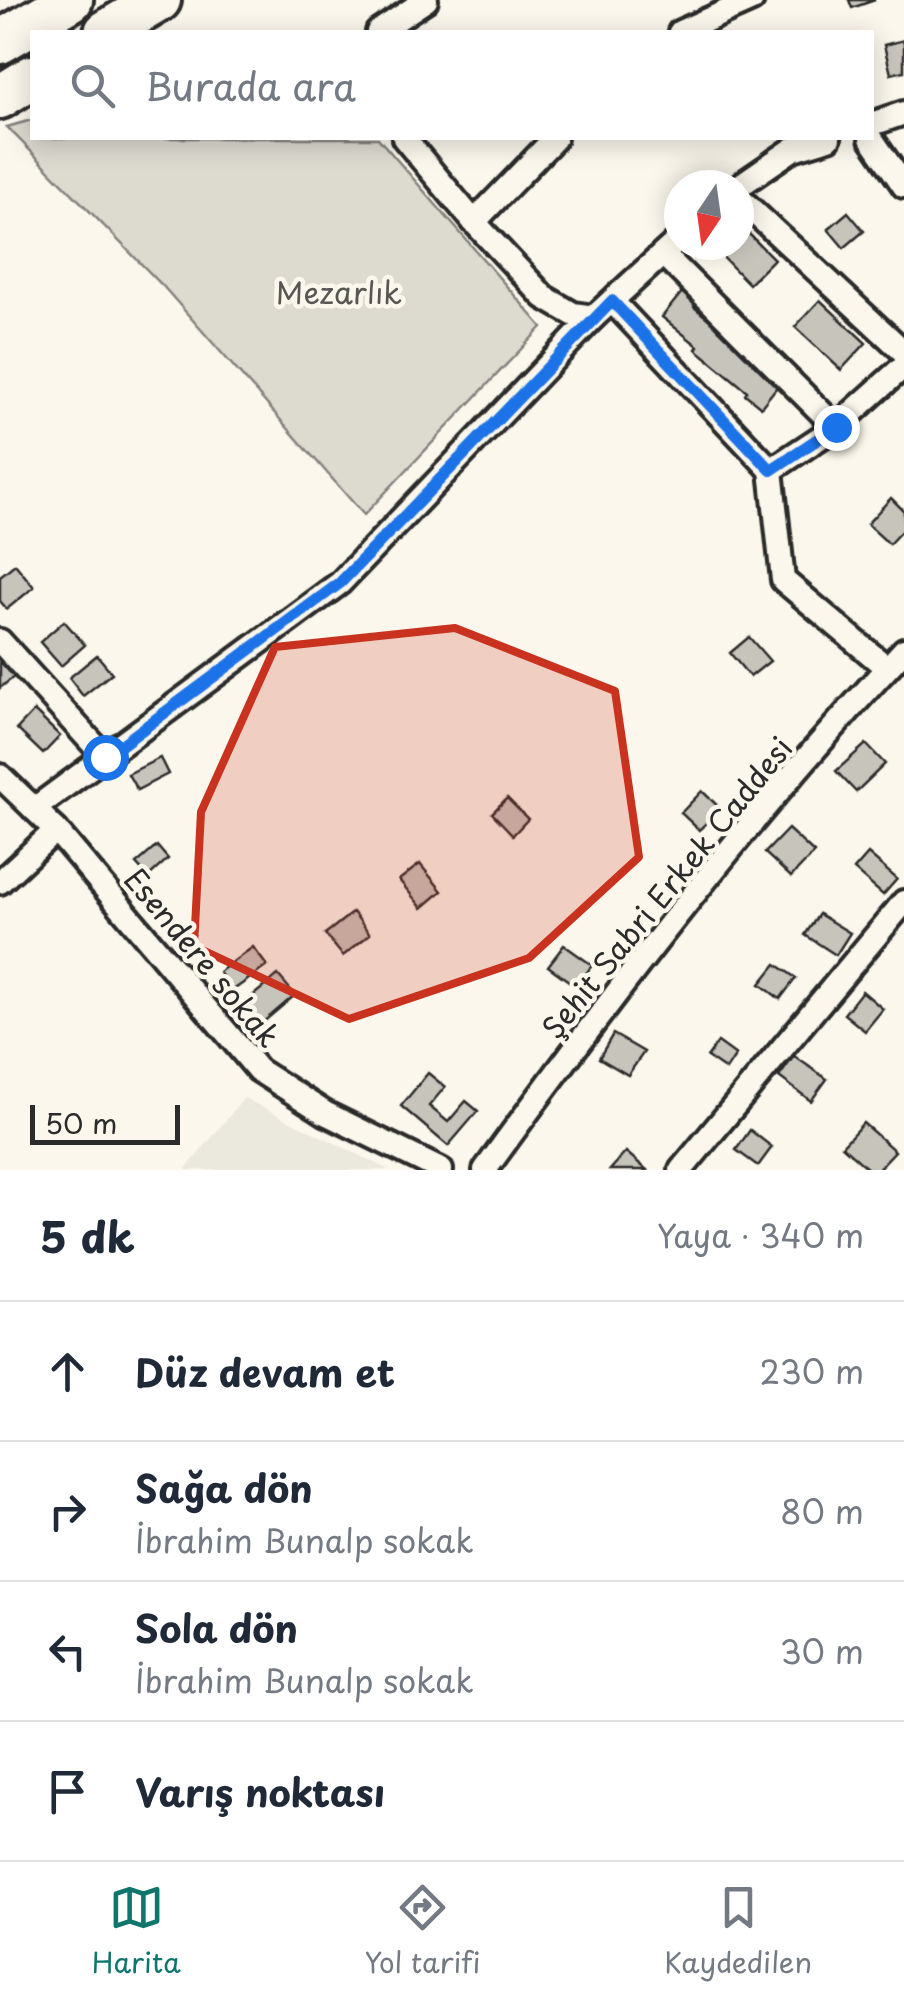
<!DOCTYPE html>
<html lang="tr">
<head>
<meta charset="utf-8">
<style>
	:root { --surface:#fff; --page:#f6f6f7; --text:#1f2937; --muted:#747a83; --line:#e0e1e3; --accent:#0f766e }
	body { margin:0; font-family:"Playpen Sans",sans-serif; background:var(--page); color:var(--text) }
	.compass { position:absolute; left:664px; top:170px; width:90px; height:90px; border-radius:50%; background:var(--surface); box-shadow:0 5px 25px #0003; rotate:193deg }
	.scale { position:absolute; left:30px; bottom:25px; width:150px; box-sizing:border-box; padding-left:10px; border:5px solid #2b2b2b; border-top:0; font-size:28px; line-height:35px; white-space:nowrap; color:#2b2b2b; -webkit-text-stroke:8px #fbf7ec; paint-order:stroke }
	.stop { position:absolute; width:30px; height:30px; margin:-22px; border:8px solid #1a73e8; border-radius:50%; background:#fff }
	.stop.end { background:#1a73e8; border-color:#fff; box-shadow:0 2px 10px #0008 }
	.list { margin:0; padding:0; list-style:none }
	h2 { display:flex; justify-content:space-between; align-items:center; height:130px; margin:0; padding:0 40px; font-size:42px }
	h2 small { font-size:32px; font-weight:400; color:var(--muted) }
	.list li { display:grid; grid-template-columns:65px 1fr auto; gap:30px; align-items:center; box-sizing:border-box; height:140px; padding:0 40px; border-top:2px solid var(--line) }
	.list b { display:block; font-size:38px; white-space:nowrap }
	.list p { margin:0; font-size:32px; white-space:nowrap; color:var(--muted) }
	.list em { font-size:32px; font-style:normal; color:var(--muted) }
	.icon { flex:none; width:55px; height:55px; fill:none; stroke:currentColor; stroke-width:2; stroke-linecap:round; stroke-linejoin:round }
	.map { position:relative; flex:none; width:904px; height:1170px; overflow:hidden }
	.search { position:absolute; background:var(--surface); box-shadow:0 5px 25px #0003; left:30px; right:30px; top:30px; height:110px; display:flex; align-items:center; gap:25px; box-sizing:border-box; padding:0 35px; border-radius:0px; color:var(--muted); font-size:38px }
	.sheet { height:690px; background:var(--surface) }
	nav { display:flex; justify-content:space-around; align-items:center; box-sizing:border-box; height:140px; border-top:2px solid var(--line); background:var(--surface); font-size:28px; color:var(--muted) }
	nav a { display:grid; justify-items:center; gap:5px }
	nav .on { color:var(--accent) }
	.map>svg:first-child { display:block }
</style>
</head>
<body>
<div class="map">
<svg width="904" height="1170" viewBox="0 0 904 1170">
	<rect width="100%" height="100%" fill="#fbf7ec"/>
	<filter id="ink" filterUnits="userSpaceOnUse"><feTurbulence type="fractalNoise" baseFrequency=".01" numOctaves="2"/><feDisplacementMap in="SourceGraphic" scale="20" xChannelSelector="R" yChannelSelector="G"/><feConvolveMatrix kernelMatrix="1 2 1 2 8 2 1 2 1" color-interpolation-filters="sRGB"/></filter>
	<g filter="url(#ink)">
		<polygon fill="#ebe8de" points="244,1098 389,1170 185,1170"/>
		<polygon fill="#dddad0" stroke="#84827e" stroke-width="2.5" points="32,120 32,138 378,138 542,327 364,515 162,285 7,127"/>
		<g fill="#c7c4bc" stroke="#2b2b2b" stroke-width="2.5">
			<polygon points="849,0 875,0 852,8"/>
			<polygon points="904,40 904,71 891,74 884,45"/>
			<polygon points="848,212 864,231 844,248 828,229"/>
			<polygon points="739,224 774,259 749,284 711,245 739,245"/>
			<polygon points="682,292 696,304 694,307 749,352 746,355 780,383 761,407 745,394 747,391 696,349 698,346 662,317"/>
			<polygon points="820,300 866,343 841,370 795,327"/>
			<polygon points="891,498 904,511 904,528 889,544 867,524"/>
			<polygon points="15,564 34,587 7,609 0,601 0,576"/>
			<polygon points="64,621 85,645 61,666 40,642"/>
			<polygon points="749,637 770,661 750,677 730,653"/>
			<polygon points="97,655 112,673 83,696 69,678"/>
			<polygon points="0,658 15,676 0,688"/>
			<polygon points="34,711 60,736 43,754 17,729"/>
			<polygon points="866,744 885,764 856,792 836,771"/>
			<polygon points="160,758 168,774 137,790 128,774"/>
			<polygon points="702,791 721,809 699,830 681,813"/>
			<polygon points="507,798 528,819 513,835 492,813"/>
			<polygon points="788,829 814,853 791,877 765,853"/>
			<polygon points="157,846 168,859 148,877 136,864"/>
			<polygon points="868,854 897,879 883,895 854,870"/>
			<polygon points="420,864 442,891 422,908 399,880"/>
			<polygon points="353,912 370,934 343,956 325,934"/>
			<polygon points="819,914 850,933 836,955 805,935"/>
			<polygon points="564,945 592,965 577,987 548,966"/>
			<polygon points="253,947 267,966 232,991 219,972"/>
			<polygon points="776,964 796,978 780,999 760,984"/>
			<polygon points="278,975 295,995 261,1024 244,1003"/>
			<polygon points="862,991 883,1009 865,1031 844,1014"/>
			<polygon points="613,1034 644,1052 628,1075 599,1058"/>
			<polygon points="718,1042 736,1055 726,1070 707,1057"/>
			<polygon points="794,1056 827,1079 811,1101 779,1077"/>
			<polygon points="428,1073 445,1087 429,1106 448,1122 466,1101 478,1111 448,1146 401,1106"/>
			<polygon points="863,1123 895,1151 877,1170 869,1170 842,1146"/>
			<polygon points="750,1130 772,1147 758,1166 736,1150"/>
			<polygon points="626,1152 647,1170 610,1170"/>
		</g>
		<g fill="none" stroke-linecap="round" stroke-linejoin="round">
			<g stroke="#2b2b2b" stroke-width="30">
				<g id="street">
					<polyline points="378,32 426,0"/>
					<polyline points="680,32 752,0"/>
					<polyline points="872,124 904,113"/>
					<polyline points="404,138 474,222 544,297 573,314 594,317 679,239"/>
					<polyline points="871,138 904,186"/>
					<polyline points="739,186 793,149 829,138"/>
					<polyline points="739,198 904,352"/>
					<polyline points="474,222 555,138"/>
					<polyline points="663,254 836,427"/>
					<polyline points="612,301 771,470 836,427 904,366"/>
					<polyline points="771,470 783,580 887,668"/>
					<polyline points="0,641 105,757"/>
					<polyline points="0,776 56,830 258,1070 325,1113 441,1170"/>
					<polyline points="34,809 340,583 594,317"/>
					<polyline points="0,882 56,830"/>
					<path d="M485,1170c131,-180 267,-358 419,-520"/>
					<polyline points="681,1170 904,902"/>
				</g>
			</g>
			<g stroke="#2b2b2b" stroke-width="50">
				<g id="highway">
					<polyline points="106,32 159,0"/>
					<polyline points="0,42 71,0"/>
					<polyline points="0,97 32,77"/>
				</g>
			</g>
			<use href="#street" stroke="#fbf7ec" stroke-width="22"/>
			<use href="#highway" stroke="#fbf7ec" stroke-width="42"/>
		</g>
	</g>
	<g fill="none" stroke-linecap="round" stroke-linejoin="round" filter="url(#ink)">
		<polyline stroke="#1a73e8" stroke-width="12" points="105,757 340,583 612,301 771,470 836,427"/>
	</g>
	<path fill="#c8321e" fill-opacity="0.2" stroke="#c8321e" stroke-width="8" stroke-linejoin="round" d="M455,628l160,63 24,166 -110,101 -180,61 -155,-73 7,-134 74,-165z"/>
	<g text-anchor="middle" dominant-baseline="central" stroke-width="9" stroke-linejoin="round" paint-order="stroke">
		<g font-size="30" fill="#585754" stroke="#fbf7ec">
			<text x="339" y="291">Mezarlık</text>
		</g>
		<g font-size="30" fill="#2b2b2b" stroke="#fbf7ec">
			<text transform="translate(666 887) rotate(-51)">Şehit Sabri Erkek Caddesi</text>
			<text transform="translate(203 957) rotate(50)">Esendere sokak</text>
		</g>
	</g>
</svg>
<svg class="compass" viewBox="-18 -18 36 36"><path d="M0-13l5 13h-10z" fill="#e53935"/><path d="M0 13l5-13h-10z" fill="#747a83"/></svg>
<div class="scale">50 m</div>
<div class="stop" style="left:105px;top:757px"></div>
<div class="stop end" style="left:836px;top:427px"></div>
<div class="search"><svg class="icon" aria-label="search" viewBox="0 0 24 24"><circle cx="10" cy="10" r="6"/><path d="M15 15l6 6"/></svg>Burada ara</div>
</div>
<section class="sheet">
<h2>5 dk<small>Yaya · 340 m</small></h2>
<ul class="list">
<li><svg class="icon" aria-label="ahead" viewBox="0 0 24 24"><path d="M12 20V5M6 11l6-6 6 6"/></svg><div><b>Düz devam et</b></div><em>230 m</em></li>
<li><svg class="icon" aria-label="right" viewBox="0 0 24 24"><path d="M7 20v-9h11M14 6l5 5-5 5"/></svg><div><b>Sağa dön</b><p>İbrahim Bunalp sokak</p></div><em>80 m</em></li>
<li><svg class="icon" aria-label="left" viewBox="0 0 24 24"><path d="M17 20v-9H6M10 6l-5 5 5 5"/></svg><div><b>Sola dön</b><p>İbrahim Bunalp sokak</p></div><em>30 m</em></li>
<li><svg class="icon" aria-label="arrive" viewBox="0 0 24 24"><path d="M6 21V4h12l-3 4 3 4H6"/></svg><div><b>Varış noktası</b></div></li>
</ul>
</section>
<nav>
<a class="on"><svg class="icon" aria-label="map" viewBox="0 0 24 24"><path d="M3 6l6-2 6 2 6-2v14l-6 2-6-2-6 2zM9 4v14M15 6v14"/></svg>Harita</a>
<a><svg class="icon" aria-label="directions" viewBox="0 0 24 24"><path d="M12 3l9 9-9 9-9-9zM9 14v-3h6M13 9l2 2-2 2"/></svg>Yol tarifi</a>
<a><svg class="icon" aria-label="saved" viewBox="0 0 24 24"><path d="M7 4h10v16l-5-4-5 4z"/></svg>Kaydedilen</a>
</nav>
</body>
</html>
